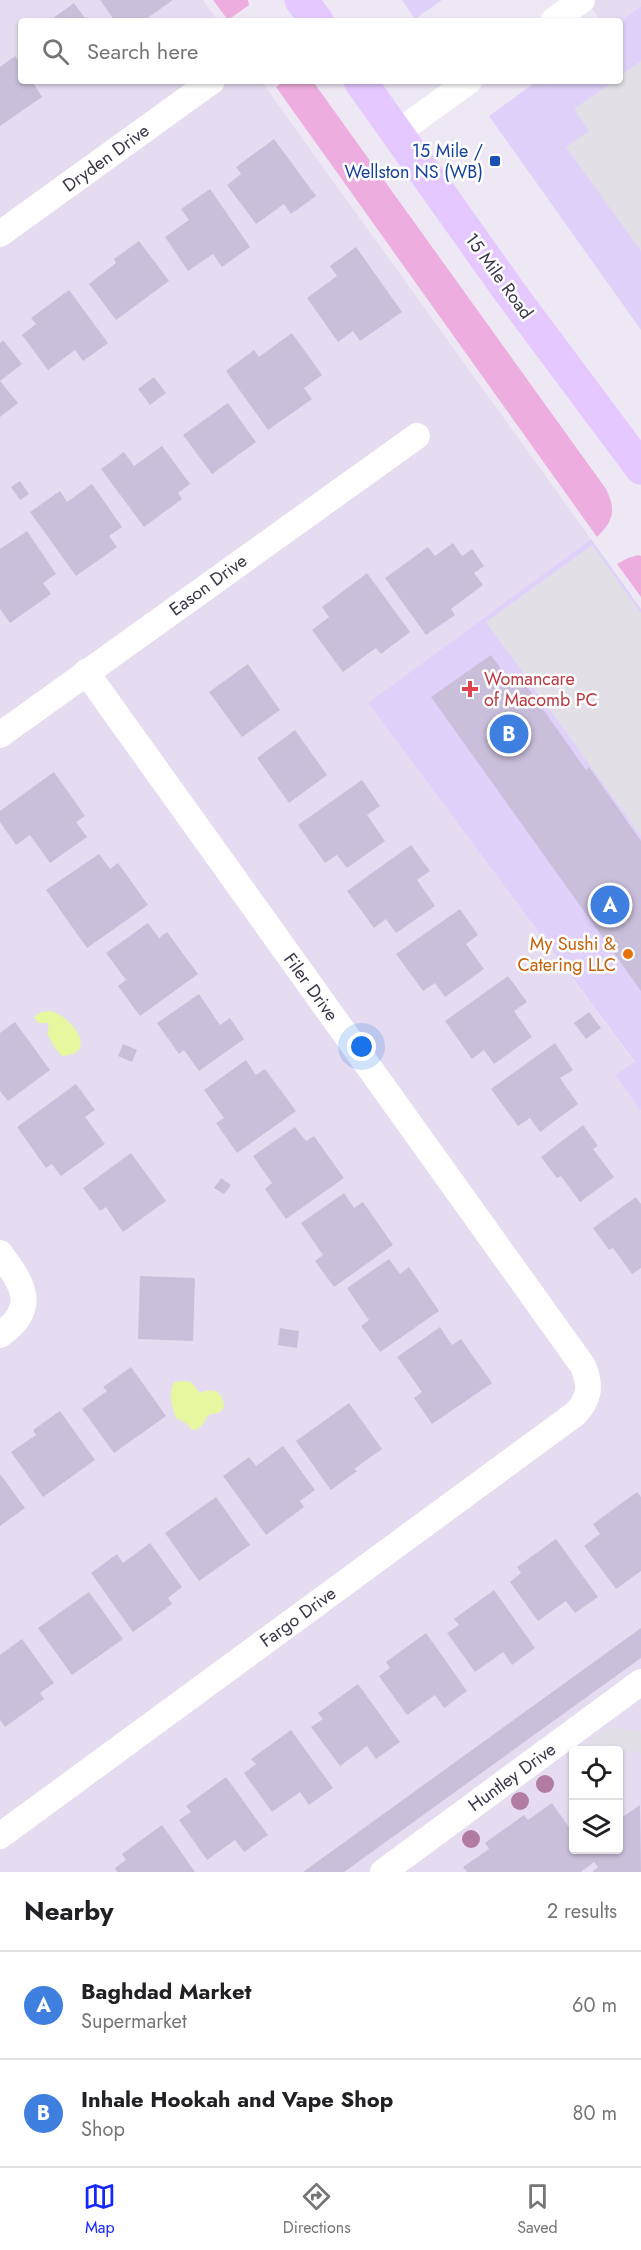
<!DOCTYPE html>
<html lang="en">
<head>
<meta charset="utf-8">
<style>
	:root { --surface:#fff; --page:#f2f2f2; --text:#202124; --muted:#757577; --line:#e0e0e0; --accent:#1526ff }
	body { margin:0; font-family:Jost,sans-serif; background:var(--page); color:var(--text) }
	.controls { position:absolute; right:18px; bottom:18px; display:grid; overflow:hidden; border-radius:6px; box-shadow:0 2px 4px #0004 }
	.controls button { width:54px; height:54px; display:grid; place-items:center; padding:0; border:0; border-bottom:2px solid var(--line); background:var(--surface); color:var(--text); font:30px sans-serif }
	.you { position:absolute; left:362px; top:1047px; width:21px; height:21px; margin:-15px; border:4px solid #fff; border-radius:50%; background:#1a73e8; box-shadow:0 0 0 9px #1a73e833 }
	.badge { display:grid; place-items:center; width:39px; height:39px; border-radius:50%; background:var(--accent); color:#fff; font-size:20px; font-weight:700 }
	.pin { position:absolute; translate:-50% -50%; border:3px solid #fff; box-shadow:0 2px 6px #0006 }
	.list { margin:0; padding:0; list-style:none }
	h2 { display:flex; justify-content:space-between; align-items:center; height:78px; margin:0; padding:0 24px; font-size:26px }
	h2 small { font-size:20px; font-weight:400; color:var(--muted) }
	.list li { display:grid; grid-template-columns:39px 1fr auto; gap:18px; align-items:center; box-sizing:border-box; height:108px; padding:0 24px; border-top:2px solid var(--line) }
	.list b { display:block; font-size:22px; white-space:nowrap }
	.list p { margin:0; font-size:20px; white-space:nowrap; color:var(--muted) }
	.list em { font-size:20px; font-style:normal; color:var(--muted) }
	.icon { flex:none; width:33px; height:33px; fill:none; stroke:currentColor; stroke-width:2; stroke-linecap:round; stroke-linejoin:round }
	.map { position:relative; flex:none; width:641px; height:1872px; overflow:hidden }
	.search { position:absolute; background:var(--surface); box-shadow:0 2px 4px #0004; left:18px; right:18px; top:18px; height:66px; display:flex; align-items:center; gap:15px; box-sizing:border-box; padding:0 21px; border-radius:6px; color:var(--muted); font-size:22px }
	.sheet { height:294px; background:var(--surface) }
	nav { display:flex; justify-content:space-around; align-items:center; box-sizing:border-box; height:84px; border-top:2px solid var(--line); background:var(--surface); font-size:16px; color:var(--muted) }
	nav a { display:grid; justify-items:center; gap:3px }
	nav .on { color:var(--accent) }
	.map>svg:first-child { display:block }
</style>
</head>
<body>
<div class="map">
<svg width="641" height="1872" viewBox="0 0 641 1872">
	<rect width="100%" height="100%" fill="#eee8f5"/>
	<g fill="#e6dcf1" fill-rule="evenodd">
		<path d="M0,0h203l15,21h-197v60h240l330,458 -223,164 267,360 -19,12 25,36v761h-641zM574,1750h44v100h-44z"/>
		<polygon points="586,0 641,0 641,6 620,22 601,21"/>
	</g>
	<g fill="#dfd1f9">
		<polygon points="402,0 442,0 415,19"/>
		<polygon points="641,6 641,330 489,116 537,81 620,81 620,22"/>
		<polygon points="591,539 641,609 641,1111 615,1075 635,1062 368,703"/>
	</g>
	<g fill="#edaddf">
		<polygon points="213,0 248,0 249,5 228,20"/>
		<path d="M284,81h29l4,6 289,402c10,21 8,31 -9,48l-321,-450z"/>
		<polygon points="638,555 641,556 641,597 617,564 628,558"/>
	</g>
	<g fill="#e2e0e6">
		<polygon points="641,61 641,251 566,147 589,131 574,109 614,81 620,81 620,76"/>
		<polygon points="592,545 641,613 641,836 486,622"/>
		<polygon points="614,1727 641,1732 641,1754 616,1748 613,1750 575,1750 603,1731"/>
	</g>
	<g fill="#e7f79f">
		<path d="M51,1011c21,6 49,43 11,45l-7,-8 -8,-15 2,-7 -2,-3h-9l-4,-6 7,-5z"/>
		<path d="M184,1381l7,1 9,11c13,-6 23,-2 24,14l-4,5 -12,3c-4,7 -7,15 -16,15l-6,-7 -10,-5c-4,-12 -8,-24 -2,-36z"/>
	</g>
	<g fill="#cabfdb">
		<polygon points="100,0 173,0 143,21 115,21"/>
		<polygon points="74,3 87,21 49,21"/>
		<polygon points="15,56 21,66 21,81 32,81 42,97 0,126 0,67"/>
		<polygon points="274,139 316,196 291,214 284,204 256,224 227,185 241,174 236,167"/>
		<polygon points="210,189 250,247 222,267 213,254 188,271 165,237 189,220 181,209"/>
		<polygon points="139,241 169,281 116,320 89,284 116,263 114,259"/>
		<polygon points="356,247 402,312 360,341 353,331 338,342 307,298 337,276 330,266"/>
		<polygon points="69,290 108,343 83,361 75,350 48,370 22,335 36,324 31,318"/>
		<polygon points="292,333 322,375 304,388 312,399 268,430 226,371 254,350 259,357"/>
		<polygon points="3,340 22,364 0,381 18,403 0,417 0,343"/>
		<polygon points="154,377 166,393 150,405 138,389"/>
		<polygon points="228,403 256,442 212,474 183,435"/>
		<polygon points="162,446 190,484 178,493 182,499 144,527 101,469 124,452 134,466"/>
		<polygon points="20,481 29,494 20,500 11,487"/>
		<polygon points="92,484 122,527 109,536 117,547 76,576 30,512 60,491 67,502"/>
		<polygon points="27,531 56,574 43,583 51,594 10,623 0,609 0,549"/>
		<polygon points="453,543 462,556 472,549 484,566 474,573 483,585 451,609 455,615 426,635 385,578 428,547 435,556"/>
		<polygon points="367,573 410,632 381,654 376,648 343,672 312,630 329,617 322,607"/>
		<polygon points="491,655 509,680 518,674 586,770 589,767 641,841 641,991 431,697"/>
		<polygon points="248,664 280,710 242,737 209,692"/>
		<polygon points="295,730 327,775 289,803 257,758"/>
		<polygon points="54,772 85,816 76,822 87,837 50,863 30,835 16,845 0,822 0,811"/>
		<polygon points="362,780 380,806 367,815 385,841 347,868 337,855 325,863 298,825"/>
		<polygon points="411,845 430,871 417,880 435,906 396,933 386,919 374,928 347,891"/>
		<polygon points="99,854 110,869 118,863 148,905 87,948 46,890"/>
		<polygon points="460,909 478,935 466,944 484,969 445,997 435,983 423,991 396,954"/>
		<polygon points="148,923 159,938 167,932 198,974 140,1016 118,986 126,980 106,953"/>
		<polygon points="508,976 527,1002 514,1011 532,1037 494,1064 484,1050 472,1059 445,1021"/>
		<polygon points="199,994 220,1025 230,1018 244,1039 199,1071 184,1050 179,1054 157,1023"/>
		<polygon points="589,1012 601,1028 586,1039 574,1023"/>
		<polygon points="15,1022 50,1070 8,1101 0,1091 0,1033"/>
		<polygon points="555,1043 573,1070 560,1078 578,1104 540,1132 530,1118 518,1126 491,1089"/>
		<polygon points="123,1044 137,1050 132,1062 118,1056"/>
		<polygon points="246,1060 256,1075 265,1069 296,1111 237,1153 216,1123 224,1118 204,1090"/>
		<polygon points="76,1084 95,1110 85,1117 105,1144 61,1176 52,1164 46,1168 17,1127"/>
		<polygon points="583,1125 598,1146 593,1149 614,1177 580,1202 561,1176 557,1178 541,1157"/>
		<polygon points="295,1127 306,1141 314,1136 344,1178 286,1219 265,1189 272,1183 253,1156"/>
		<polygon points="131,1153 166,1201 123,1232 106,1207 100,1211 83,1188"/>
		<polygon points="221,1178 231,1185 224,1194 214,1188"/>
		<polygon points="344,1193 354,1208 363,1202 393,1245 334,1287 315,1261 323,1255 301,1223"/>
		<polygon points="636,1197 641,1204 641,1268 632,1274 613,1248 609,1250 593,1228"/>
		<polygon points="389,1259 400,1274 409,1267 439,1311 380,1352 361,1326 369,1320 347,1288"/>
		<polygon points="140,1276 195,1278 193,1341 138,1339"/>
		<polygon points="440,1327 452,1345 461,1339 492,1383 432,1424 414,1398 422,1392 397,1357"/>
		<polygon points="280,1328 299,1331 297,1348 278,1345"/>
		<polygon points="131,1367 166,1416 114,1453 82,1409 107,1391 103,1387"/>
		<polygon points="349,1403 382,1449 354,1469 357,1471 331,1490 296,1441"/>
		<polygon points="60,1411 95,1460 43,1497 11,1452 36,1435 33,1430"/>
		<polygon points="283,1446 315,1490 300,1501 304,1507 266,1535 223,1476 249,1457 256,1466"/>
		<polygon points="0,1474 25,1508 0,1526"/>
		<polygon points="637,1492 641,1497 641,1571 616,1589 584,1546 600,1534 593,1524"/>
		<polygon points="216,1497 250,1545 199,1581 165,1533"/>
		<polygon points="556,1539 598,1597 575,1613 566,1601 538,1621 510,1582 521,1573 517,1567"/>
		<polygon points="150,1543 182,1587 168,1598 172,1604 133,1632 91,1573 117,1554 123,1563"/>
		<polygon points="494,1590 535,1648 512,1665 503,1652 475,1672 447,1633 459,1625 454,1619"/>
		<polygon points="89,1592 123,1639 72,1675 38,1628"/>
		<polygon points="641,1628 641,1658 344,1872 303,1872"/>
		<polygon points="426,1633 467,1691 444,1708 435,1695 407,1715 379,1676 390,1668 386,1662"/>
		<polygon points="22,1639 54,1683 40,1693 44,1699 5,1727 0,1720 0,1655"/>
		<polygon points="358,1684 400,1742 376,1759 367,1746 340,1766 311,1727 323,1719 318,1713"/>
		<polygon points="291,1730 333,1788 309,1805 300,1792 272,1812 244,1773 256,1764 251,1759"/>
		<polygon points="226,1777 268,1835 244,1852 235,1840 207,1860 179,1820 191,1812 186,1806"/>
		<polygon points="552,1803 573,1833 573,1850 618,1850 618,1820 640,1805 641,1872 592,1872 598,1867 594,1862 581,1872 467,1872 463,1867 489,1849 485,1843 524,1815 528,1820"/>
		<polygon points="162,1825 195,1872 117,1872 115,1868 126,1860 122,1854"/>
	</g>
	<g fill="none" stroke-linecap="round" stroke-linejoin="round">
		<g stroke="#fff" stroke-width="26">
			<polyline points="553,21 582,0"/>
			<polyline points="397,133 469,81"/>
			<polyline points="0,234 212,81"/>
			<polyline points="0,735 417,436"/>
			<path d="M0,1253c23,32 39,54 0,82"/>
			<path d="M0,1836l575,-422c15,-15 16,-29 8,-48l-497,-694"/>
			<polyline points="383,1872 641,1682"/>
		</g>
		<g stroke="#e5c8ff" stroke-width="33">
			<polyline points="301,0 317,21"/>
			<polyline points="360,81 509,291 641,468"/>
		</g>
	</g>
	<g fill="#b27ba1">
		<circle cx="545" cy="1784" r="9"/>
		<circle cx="520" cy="1801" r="9"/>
		<circle cx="471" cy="1839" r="9"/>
	</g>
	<rect fill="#1a4fb4" stroke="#fff" stroke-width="2" x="489" y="155" width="12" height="12" rx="3"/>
	<path fill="#e0444e" stroke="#fff" stroke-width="2" d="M467 680h6v6h6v6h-6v6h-6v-6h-6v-6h6z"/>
	<circle fill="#e8710a" stroke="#fff" stroke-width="2" cx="628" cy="954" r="6"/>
	<g text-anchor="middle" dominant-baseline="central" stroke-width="5" stroke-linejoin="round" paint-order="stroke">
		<g font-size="18" fill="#164399" stroke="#fff" text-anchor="end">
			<text x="483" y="151">15 Mile /<tspan x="483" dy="21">Wellston NS (WB)</tspan></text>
		</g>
		<g font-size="18" fill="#3d3549" stroke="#fff">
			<text transform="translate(106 158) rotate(-36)">Dryden Drive</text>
			<text transform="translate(499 276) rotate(54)">15 Mile Road</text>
			<text transform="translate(208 585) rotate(-36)">Eason Drive</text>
			<text transform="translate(311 987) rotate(54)">Filer Drive</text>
			<text transform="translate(298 1617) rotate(-36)">Fargo Drive</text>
			<text transform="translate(512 1777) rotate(-36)">Huntley Drive</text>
		</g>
		<g font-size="18" fill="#be3a42" stroke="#fff" text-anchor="start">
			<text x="484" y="679">Womancare<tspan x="484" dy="21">of Macomb PC</tspan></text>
		</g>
		<g font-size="18" fill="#c56008" stroke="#fff" text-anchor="end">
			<text x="616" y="944">My Sushi &amp;<tspan x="616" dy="21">Catering LLC</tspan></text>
		</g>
	</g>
</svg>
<div class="controls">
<button><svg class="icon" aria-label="locate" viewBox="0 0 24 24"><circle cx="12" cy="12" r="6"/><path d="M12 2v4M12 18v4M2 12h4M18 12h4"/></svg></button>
<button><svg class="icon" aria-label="layers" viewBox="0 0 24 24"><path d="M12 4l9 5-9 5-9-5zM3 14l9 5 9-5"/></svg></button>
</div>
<div class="you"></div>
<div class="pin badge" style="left:610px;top:905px;background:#3f7fe0">A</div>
<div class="pin badge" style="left:509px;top:734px;background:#3f7fe0">B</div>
<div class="search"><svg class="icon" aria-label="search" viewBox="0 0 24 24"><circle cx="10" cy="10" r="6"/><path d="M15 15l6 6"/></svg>Search here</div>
</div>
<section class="sheet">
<h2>Nearby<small>2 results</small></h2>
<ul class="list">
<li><span class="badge" style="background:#3f7fe0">A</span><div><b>Baghdad Market</b><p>Supermarket</p></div><em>60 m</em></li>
<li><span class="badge" style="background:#3f7fe0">B</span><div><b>Inhale Hookah and Vape Shop</b><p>Shop</p></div><em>80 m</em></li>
</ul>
</section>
<nav>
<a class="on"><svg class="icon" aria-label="map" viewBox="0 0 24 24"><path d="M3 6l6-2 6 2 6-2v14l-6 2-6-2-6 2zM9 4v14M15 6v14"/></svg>Map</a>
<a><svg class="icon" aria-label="directions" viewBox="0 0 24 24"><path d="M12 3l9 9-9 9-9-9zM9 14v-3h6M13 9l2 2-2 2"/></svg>Directions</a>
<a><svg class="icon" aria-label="saved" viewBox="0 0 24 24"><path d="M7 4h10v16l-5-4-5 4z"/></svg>Saved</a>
</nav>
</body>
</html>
